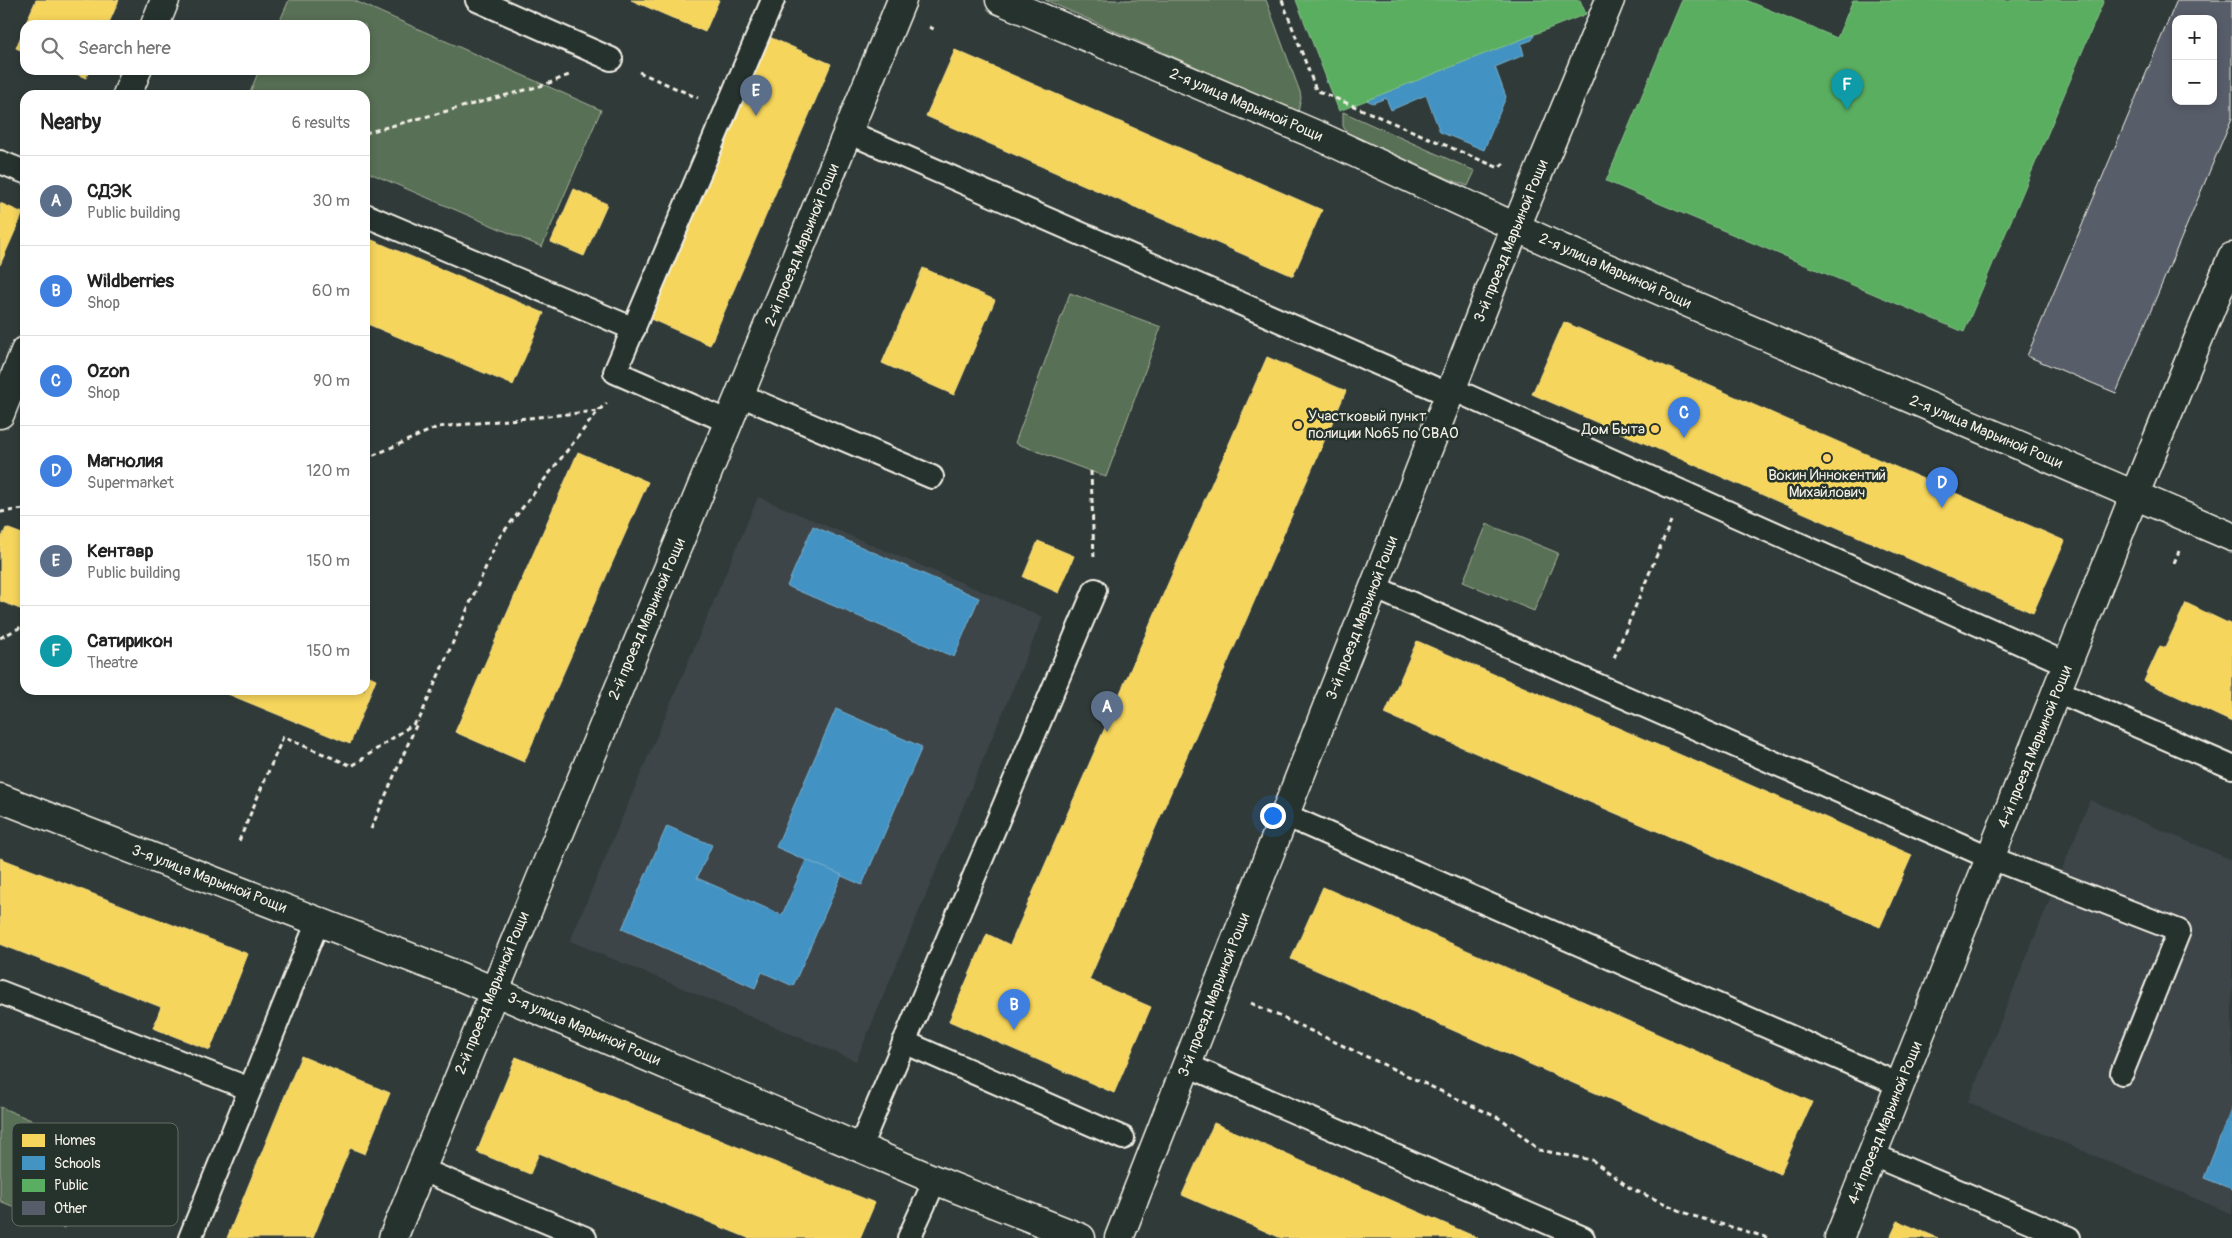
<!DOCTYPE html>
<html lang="en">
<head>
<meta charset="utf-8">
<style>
	:root { --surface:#fff; --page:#f6f6f6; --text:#222; --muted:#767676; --line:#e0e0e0; --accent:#0b8043 }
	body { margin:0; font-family:Pangolin,sans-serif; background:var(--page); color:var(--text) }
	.controls { position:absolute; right:15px; top:15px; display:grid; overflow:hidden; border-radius:10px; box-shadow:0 2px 8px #0003 }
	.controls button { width:45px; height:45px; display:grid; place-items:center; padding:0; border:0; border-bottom:1px solid var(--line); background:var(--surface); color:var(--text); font:25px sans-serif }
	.you { position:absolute; left:1272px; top:815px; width:18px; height:18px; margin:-12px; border:4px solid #fff; border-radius:50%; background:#1a73e8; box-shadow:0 0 0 8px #1a73e833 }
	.badge { display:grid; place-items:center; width:32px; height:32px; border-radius:50%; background:var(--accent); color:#fff; font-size:16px; font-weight:700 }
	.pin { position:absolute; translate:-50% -41px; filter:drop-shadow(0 1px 2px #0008) }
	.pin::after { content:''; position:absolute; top:26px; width:18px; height:15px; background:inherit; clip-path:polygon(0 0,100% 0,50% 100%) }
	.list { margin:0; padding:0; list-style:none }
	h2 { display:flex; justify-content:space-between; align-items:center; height:65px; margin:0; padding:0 20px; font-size:21px }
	h2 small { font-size:16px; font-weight:400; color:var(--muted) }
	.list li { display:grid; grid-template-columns:32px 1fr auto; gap:15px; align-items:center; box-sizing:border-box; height:90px; padding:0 20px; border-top:1px solid var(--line) }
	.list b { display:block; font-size:19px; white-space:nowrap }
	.list p { margin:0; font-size:16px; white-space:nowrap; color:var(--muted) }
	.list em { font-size:16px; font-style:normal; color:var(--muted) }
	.icon { flex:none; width:28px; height:28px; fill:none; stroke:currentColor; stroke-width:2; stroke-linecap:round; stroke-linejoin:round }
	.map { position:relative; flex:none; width:2232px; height:1238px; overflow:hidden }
	.search { position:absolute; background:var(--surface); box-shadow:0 2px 8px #0003; left:20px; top:20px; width:350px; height:55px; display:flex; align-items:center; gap:12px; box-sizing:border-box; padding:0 18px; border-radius:15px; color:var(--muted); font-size:19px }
	.panel { position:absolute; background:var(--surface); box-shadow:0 2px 8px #0003; left:20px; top:90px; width:350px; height:605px; border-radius:15px }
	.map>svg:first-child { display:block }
</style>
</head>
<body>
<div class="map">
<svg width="2232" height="1238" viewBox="0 0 2232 1238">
	<rect width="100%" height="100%" fill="#303b39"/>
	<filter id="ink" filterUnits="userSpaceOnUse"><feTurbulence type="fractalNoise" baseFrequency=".02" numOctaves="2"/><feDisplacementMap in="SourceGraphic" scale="10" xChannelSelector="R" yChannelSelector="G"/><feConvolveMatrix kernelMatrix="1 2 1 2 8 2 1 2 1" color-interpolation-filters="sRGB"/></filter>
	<g filter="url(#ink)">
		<g fill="#3c4548">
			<polygon points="758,497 1043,617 856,1061 570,941"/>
			<polygon points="2090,800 2232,860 2232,1214 1968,1102"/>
		</g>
		<g fill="#597055" stroke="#a6b09e">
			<polygon points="289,0 353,0 601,110 542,247 365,171 365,95 249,95 259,70 365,70 365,25 278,25"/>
			<polygon points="1045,0 1266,0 1300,92 1301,98 1298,112"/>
			<polygon points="1343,112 1475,171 1468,186 1449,179 1347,133 1343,126"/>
			<polygon points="1070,293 1161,327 1106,477 1015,443"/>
			<polygon points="1487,524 1558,553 1534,611 1463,582"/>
			<polygon points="0,1107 98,1148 64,1228 0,1201"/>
		</g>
		<g fill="#f6d55c" stroke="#f5dd86">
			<polygon points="36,0 119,0 108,25 25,25"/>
			<polygon points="631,0 719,0 705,32"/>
			<polygon points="25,26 25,52 16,48"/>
			<polygon points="767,36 831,64 710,345 646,317"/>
			<polygon points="955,50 1322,210 1293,276 926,116"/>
			<polygon points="67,70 89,70 86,78"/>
			<polygon points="574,189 607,204 584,256 551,242"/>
			<polygon points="0,203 23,213 0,265"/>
			<polygon points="365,237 544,313 513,385 365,323"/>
			<polygon points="923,268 995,300 954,395 882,363"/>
			<polygon points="1564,322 2065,541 2033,613 1532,394"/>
			<polygon points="1267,357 1346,391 1089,980 1151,1007 1114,1093 949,1021 987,934 1010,945"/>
			<polygon points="578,452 648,482 524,762 455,732"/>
			<polygon points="6,528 25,535 25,611 0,601 0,541"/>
			<polygon points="1038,541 1074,556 1059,593 1023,577"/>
			<polygon points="2186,603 2232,625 2232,722 2144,681 2160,646 2165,648"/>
			<polygon points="1417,641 1912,855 1880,927 1385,714"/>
			<polygon points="365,674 376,679 350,744 218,690 365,690"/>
			<polygon points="0,858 248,954 210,1050 153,1028 161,1007 0,944"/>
			<polygon points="1323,887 1812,1102 1780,1174 1291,959"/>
			<polygon points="301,1056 390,1093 365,1154 350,1148 313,1238 227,1238"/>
			<polygon points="516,1057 875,1203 860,1238 748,1238 539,1153 530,1174 477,1152"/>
			<polygon points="1214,1123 1478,1238 1281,1238 1182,1195"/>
			<polygon points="1898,1221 1938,1238 1890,1238"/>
		</g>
		<g fill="#4393c3" stroke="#78afce">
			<polygon points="1348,0 1548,0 1532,40 1521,44 1524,55 1495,67 1506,97 1484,150 1440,132 1426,95 1391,110 1386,98 1373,103 1326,82 1346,36 1360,30"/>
			<polygon points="813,526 979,598 954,657 787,586"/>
			<polygon points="836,709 922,747 862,885 776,847"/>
			<polygon points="667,826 712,845 697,878 782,915 806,860 842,875 793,986 762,972 755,988 622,929"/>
			<polygon points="2232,1107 2232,1189 2204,1178"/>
		</g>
		<g fill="#5aae61" stroke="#88c28a">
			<polygon points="1296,0 1580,0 1586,14 1339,111"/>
			<polygon points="1682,0 1746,0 1837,38 1853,0 2104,0 1964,332 1606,181"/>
		</g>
		<path fill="#585d6a" stroke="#f4f1e8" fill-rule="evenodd" d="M2177,0h55v118l-116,275 -89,-37zM2176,19h37v82h-37z"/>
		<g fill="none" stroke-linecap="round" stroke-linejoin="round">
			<g stroke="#f4f1e8" stroke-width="26">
				<g id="service">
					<polyline points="477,0 611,59"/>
					<polyline points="848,132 1450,395"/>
					<polyline points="0,162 25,172"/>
					<polyline points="365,215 634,329"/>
					<polyline points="1452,389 2067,664"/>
					<polyline points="740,395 932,477"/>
					<polyline points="729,422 615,372 773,0"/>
					<polyline points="1374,587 1991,858 2179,931 2122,1073"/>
					<polyline points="2057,691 2232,767"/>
					<polyline points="1285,815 1900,1085"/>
					<polyline points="0,992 250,1089"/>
					<polyline points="904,1042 1123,1138"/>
					<polyline points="1187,1065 1583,1238"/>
					<polyline points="860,1147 1095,590"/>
					<polyline points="1873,1155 2069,1238"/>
					<polyline points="420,1169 585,1238"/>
					<polyline points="190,1238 318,921"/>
					<polyline points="909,1238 935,1180"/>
				</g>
			</g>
			<g stroke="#f4f1e8" stroke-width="31">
				<polyline id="pedestrian" points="2134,496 2232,257"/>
			</g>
			<g stroke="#f4f1e8" stroke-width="31">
				<g id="minor">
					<polyline points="0,798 461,977 935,1180 1081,1238"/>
					<polyline points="393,1238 902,0"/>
					<polyline points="1119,1238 1497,273 1610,0"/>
				</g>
			</g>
			<g stroke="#f4f1e8" stroke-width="31">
				<g id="tertiary">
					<polyline points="1000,0 1319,136 1561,248 2232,537"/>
					<polyline points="155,25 165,0"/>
					<polyline points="127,95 137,70"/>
					<polyline points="0,414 25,351"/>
					<polyline points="1839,1238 2134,496"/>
				</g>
			</g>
			<g stroke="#f4f1e8" stroke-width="3" stroke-dasharray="5 4" stroke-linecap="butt">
				<polyline points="1282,0 1316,90 1499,168 1504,163"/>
				<polyline points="929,27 936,30"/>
				<polyline points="639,72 698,98"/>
				<polyline points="365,133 544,85 569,75"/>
				<polyline points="365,459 438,427 598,411"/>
				<polyline points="1091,471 1094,559"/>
				<polyline points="0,512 25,509"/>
				<polyline points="2174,563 2179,551"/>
				<polyline points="0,638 25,625"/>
				<polyline points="1614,658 1671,521"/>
				<polyline points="371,829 418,721"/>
				<polyline points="239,841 283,737 352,766 419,720 498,539 598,411 607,403"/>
				<polyline points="1251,1003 1503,1120 1539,1150 1592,1160 1630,1188 1690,1215 1769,1238"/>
			</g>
			<use href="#service" stroke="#26332d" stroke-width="22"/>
			<use href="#pedestrian" stroke="#26332d" stroke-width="28"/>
			<use href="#minor" stroke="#26332d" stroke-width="28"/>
			<use href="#tertiary" stroke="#26332d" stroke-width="28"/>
		</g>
	</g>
	<g fill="#ffd166" stroke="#26332d" stroke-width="2">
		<circle cx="1298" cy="425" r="5"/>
		<circle cx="1655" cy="429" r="5"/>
		<circle cx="1827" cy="458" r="5"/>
	</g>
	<g text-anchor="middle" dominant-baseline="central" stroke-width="5" stroke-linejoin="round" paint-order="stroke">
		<g font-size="15" fill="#f4f1e8" stroke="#26332d">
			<text transform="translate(1246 105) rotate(23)">2-я улица Марьиной Рощи</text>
			<text transform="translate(1511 241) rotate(-68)">3-й проезд Марьиной Рощи</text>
			<text transform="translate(802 245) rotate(-68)">2-й проезд Марьиной Рощи</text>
			<text transform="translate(1615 271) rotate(24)">2-я улица Марьиной Рощи</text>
			<text transform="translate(1986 432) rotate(23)">2-я улица Марьиной Рощи</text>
			<text transform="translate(1362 618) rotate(-69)">3-й проезд Марьиной Рощи</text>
			<text transform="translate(647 619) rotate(-67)">2-й проезд Марьиной Рощи</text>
			<text transform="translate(2035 747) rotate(-68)">4-й проезд Марьиной Рощи</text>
			<text transform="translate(209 879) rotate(21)">3-я улица Марьиной Рощи</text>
			<text transform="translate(492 993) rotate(-68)">2-й проезд Марьиной Рощи</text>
			<text transform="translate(1214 995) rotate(-69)">3-й проезд Марьиной Рощи</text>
			<text transform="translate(584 1029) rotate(23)">3-я улица Марьиной Рощи</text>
			<text transform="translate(1885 1123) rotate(-68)">4-й проезд Марьиной Рощи</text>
		</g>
		<g font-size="15" fill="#f4f1e8" stroke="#26332d" text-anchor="start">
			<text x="1308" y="416">Участковый пункт<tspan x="1308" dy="17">полиции №65 по СВАО</tspan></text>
			<text x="1645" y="429" text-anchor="end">Дом Быта</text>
			<text x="1827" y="475" text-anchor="middle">Вокин Иннокентий<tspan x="1827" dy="17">Михайлович</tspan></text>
		</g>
	</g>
	<rect x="12" y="1123" width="166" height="103" rx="8" fill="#26332d" stroke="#646c65" stroke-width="1"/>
	<rect x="22" y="1134" width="23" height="13" fill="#f6d55c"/>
	<rect x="22" y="1156" width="23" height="14" fill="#4393c3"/>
	<rect x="22" y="1179" width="23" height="13" fill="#5aae61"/>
	<rect x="22" y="1201" width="23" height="14" fill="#585d6a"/>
	<g font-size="14" fill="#f4f1e8">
		<text x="54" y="1145">Homes</text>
		<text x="54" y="1168">Schools</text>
		<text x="54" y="1190">Public</text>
		<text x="54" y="1213">Other</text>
	</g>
</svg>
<div class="controls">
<button>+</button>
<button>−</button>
</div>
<div class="you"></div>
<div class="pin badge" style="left:1107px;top:732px;background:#5c6f8a">A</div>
<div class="pin badge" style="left:1014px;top:1030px;background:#3f7fe0">B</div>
<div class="pin badge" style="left:1684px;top:438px;background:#3f7fe0">C</div>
<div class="pin badge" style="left:1942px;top:508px;background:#3f7fe0">D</div>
<div class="pin badge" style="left:756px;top:116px;background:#5c6f8a">E</div>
<div class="pin badge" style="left:1847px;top:110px;background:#0f9aa8">F</div>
<div class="search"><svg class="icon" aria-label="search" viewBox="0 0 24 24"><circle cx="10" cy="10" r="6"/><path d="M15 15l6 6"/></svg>Search here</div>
<section class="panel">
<h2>Nearby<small>6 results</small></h2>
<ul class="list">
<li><span class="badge" style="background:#5c6f8a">A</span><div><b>СДЭК</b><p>Public building</p></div><em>30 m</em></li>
<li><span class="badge" style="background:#3f7fe0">B</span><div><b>Wildberries</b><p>Shop</p></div><em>60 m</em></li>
<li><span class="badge" style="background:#3f7fe0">C</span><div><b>Ozon</b><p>Shop</p></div><em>90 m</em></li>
<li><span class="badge" style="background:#3f7fe0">D</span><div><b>Магнолия</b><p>Supermarket</p></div><em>120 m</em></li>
<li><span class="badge" style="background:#5c6f8a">E</span><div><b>Кентавр</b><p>Public building</p></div><em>150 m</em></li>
<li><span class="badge" style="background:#0f9aa8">F</span><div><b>Сатирикон</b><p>Theatre</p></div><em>150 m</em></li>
</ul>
</section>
</div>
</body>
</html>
